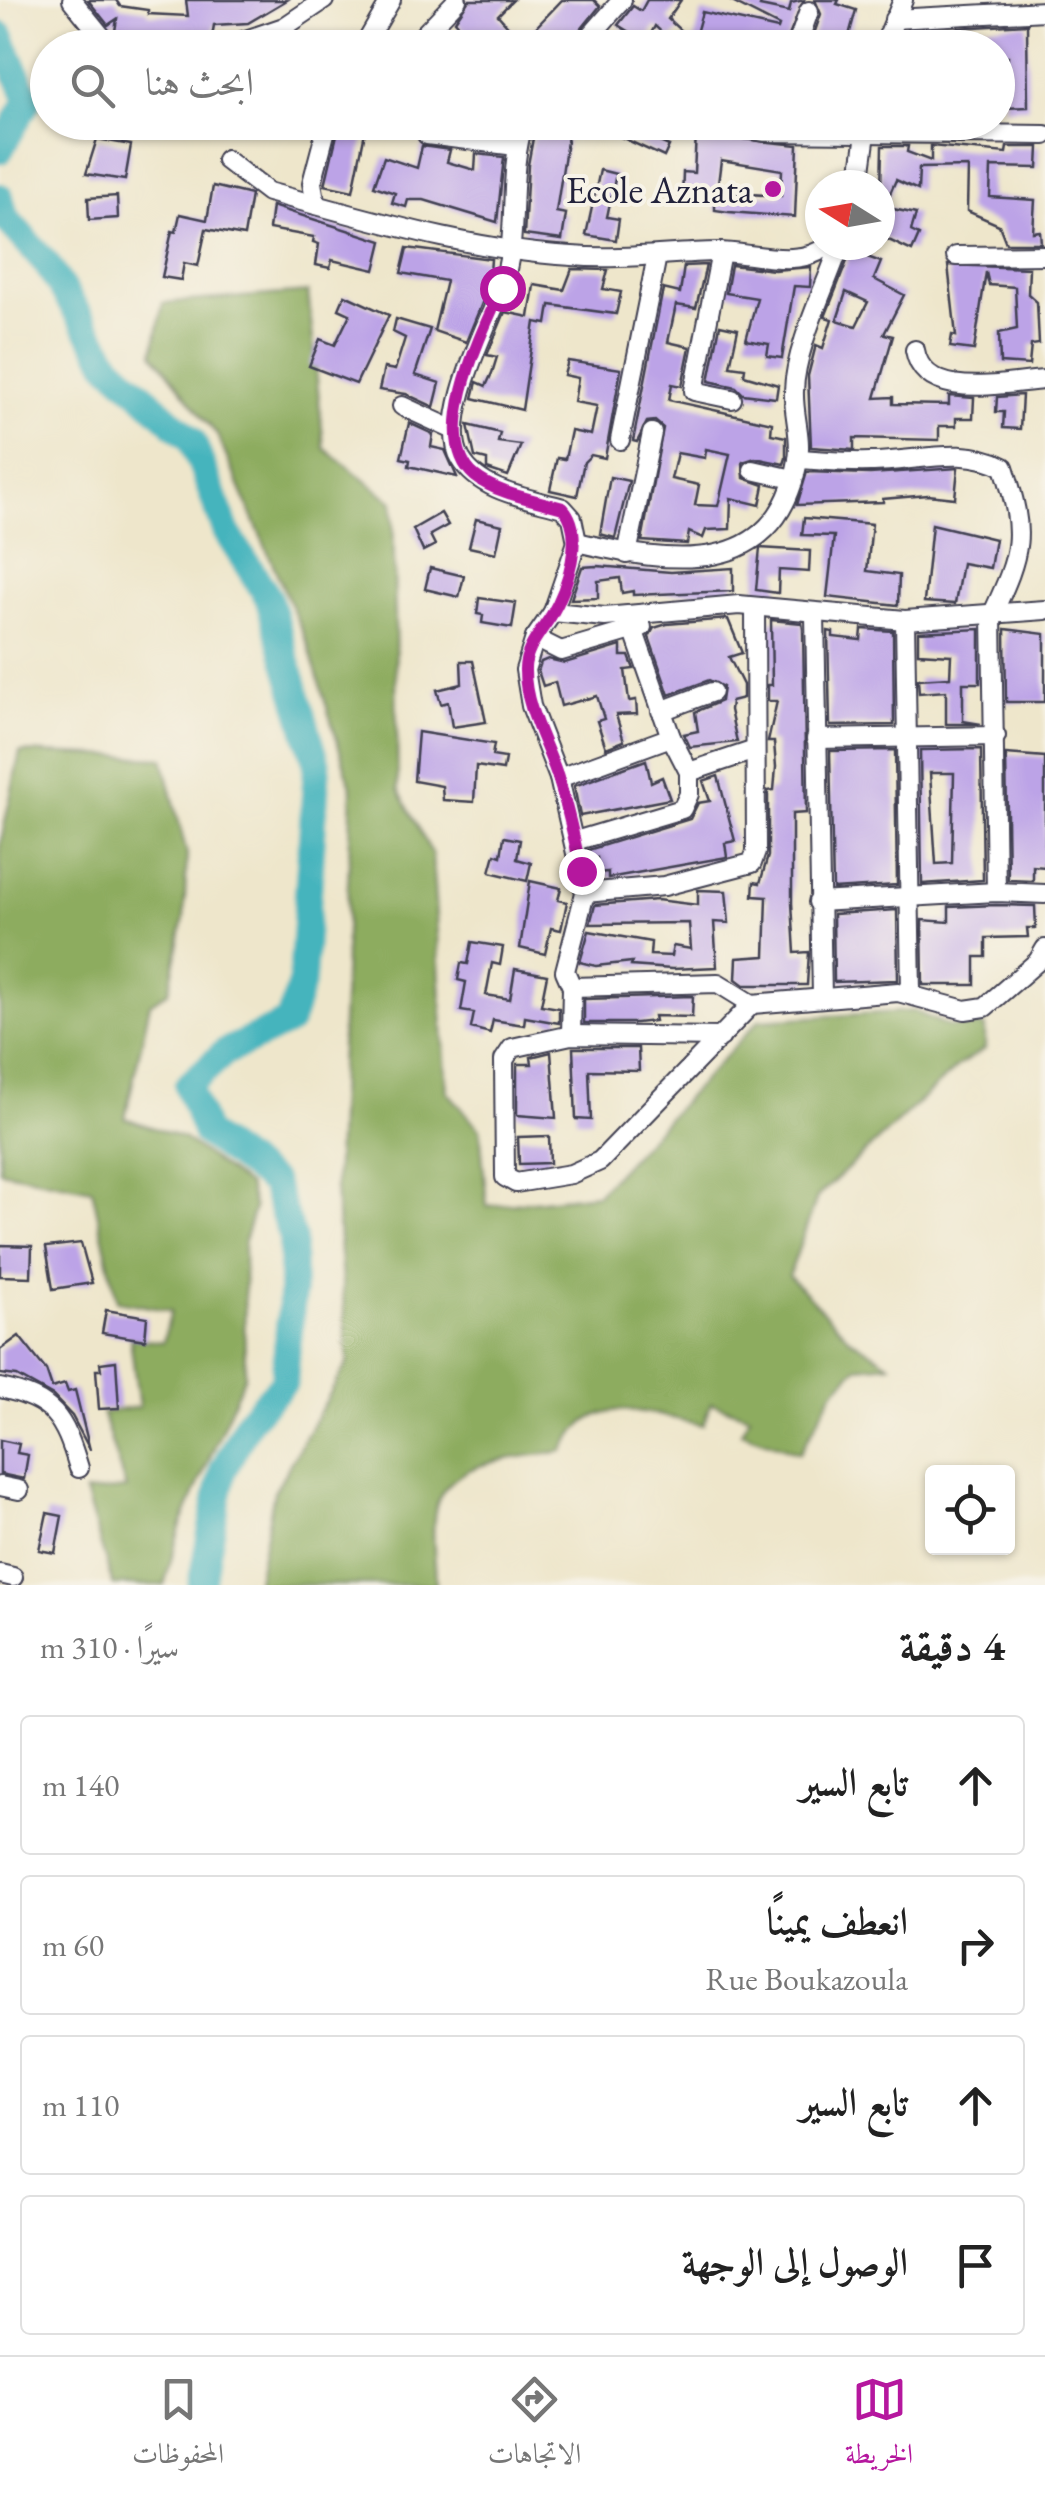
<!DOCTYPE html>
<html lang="ar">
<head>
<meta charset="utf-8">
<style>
	:root { --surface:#fff; --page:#f6f6f6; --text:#222; --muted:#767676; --line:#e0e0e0; --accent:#b5179e }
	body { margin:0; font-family:"EB Garamond",Amiri,serif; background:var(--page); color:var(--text); direction:rtl }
	.controls { position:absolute; right:30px; bottom:30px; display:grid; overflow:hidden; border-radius:10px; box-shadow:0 2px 8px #0004 }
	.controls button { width:90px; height:90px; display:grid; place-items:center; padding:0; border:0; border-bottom:2px solid var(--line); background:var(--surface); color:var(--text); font:50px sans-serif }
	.compass { position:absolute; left:805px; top:170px; width:90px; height:90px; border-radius:50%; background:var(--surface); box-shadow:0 2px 8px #0004; rotate:281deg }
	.stop { position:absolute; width:30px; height:30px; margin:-22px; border:8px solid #b5179e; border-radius:50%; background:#fff }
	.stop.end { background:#b5179e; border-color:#fff; box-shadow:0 2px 10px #0008 }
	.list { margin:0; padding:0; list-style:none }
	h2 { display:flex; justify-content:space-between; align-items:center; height:130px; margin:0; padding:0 40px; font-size:42px }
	h2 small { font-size:32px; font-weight:400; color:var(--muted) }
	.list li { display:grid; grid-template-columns:65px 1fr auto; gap:30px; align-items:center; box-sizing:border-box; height:140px; margin:0 20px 20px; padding:0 20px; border:2px solid var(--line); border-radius:10px }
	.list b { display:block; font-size:38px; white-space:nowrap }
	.list p { margin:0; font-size:32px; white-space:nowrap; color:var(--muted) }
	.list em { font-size:32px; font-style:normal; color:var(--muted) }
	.icon { flex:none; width:55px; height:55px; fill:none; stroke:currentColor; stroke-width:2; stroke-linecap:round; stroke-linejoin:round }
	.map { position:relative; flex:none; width:1045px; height:1585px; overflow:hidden; direction:ltr }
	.search { position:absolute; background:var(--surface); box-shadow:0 2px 8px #0004; left:30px; right:30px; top:30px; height:110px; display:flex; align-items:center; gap:25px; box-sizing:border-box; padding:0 35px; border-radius:55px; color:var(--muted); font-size:38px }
	.sheet { height:770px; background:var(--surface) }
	nav { display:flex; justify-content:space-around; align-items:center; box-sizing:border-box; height:140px; border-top:2px solid var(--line); background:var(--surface); font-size:28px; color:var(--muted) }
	nav a { display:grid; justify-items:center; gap:5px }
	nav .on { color:var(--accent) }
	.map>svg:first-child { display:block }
</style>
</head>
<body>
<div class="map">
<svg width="1045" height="1585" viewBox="0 0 1045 1585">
	<rect width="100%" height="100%" fill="#f7f3e8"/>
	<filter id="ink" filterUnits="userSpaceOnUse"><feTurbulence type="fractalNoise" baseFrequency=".01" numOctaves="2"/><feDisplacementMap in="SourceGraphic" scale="20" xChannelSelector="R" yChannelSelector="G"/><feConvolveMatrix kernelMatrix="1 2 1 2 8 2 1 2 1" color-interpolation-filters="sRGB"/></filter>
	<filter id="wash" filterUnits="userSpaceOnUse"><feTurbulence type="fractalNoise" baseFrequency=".0048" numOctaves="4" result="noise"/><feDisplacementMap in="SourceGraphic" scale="40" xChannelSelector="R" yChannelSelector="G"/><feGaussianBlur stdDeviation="2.25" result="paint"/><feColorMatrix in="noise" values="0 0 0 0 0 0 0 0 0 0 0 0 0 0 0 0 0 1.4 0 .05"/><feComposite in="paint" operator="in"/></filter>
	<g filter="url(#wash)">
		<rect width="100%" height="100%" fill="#eee6cb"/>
		<g fill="#8dac5f" stroke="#58674d" stroke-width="2.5">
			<path d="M308,292l16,156 69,54 5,287 34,65 15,237 33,38 7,77 110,-12 162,-174 155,-9 36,16 35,-1v23l-26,16 -142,132 -28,79 59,61 42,27 -33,3 -24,25 -33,61 -59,-21 9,-16 -39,-13 -8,22c-56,-11 -109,-37 -140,26 -42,8 -114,6 -127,56 -6,23 0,54 0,78h-180l18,-93 74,-130 -13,-174 17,-398 -44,-145 -91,-210 -64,-82 10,-50z"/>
			<polygon points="20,752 163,758 187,854 184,918 169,991 150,1004 125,1118 183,1138 248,1186 254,1209 244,1241 245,1375 181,1525 164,1585 113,1585 85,1493 126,1489 102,1413 139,1407 130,1338 163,1342 171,1311 117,1301 92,1189 0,1171 0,845"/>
		</g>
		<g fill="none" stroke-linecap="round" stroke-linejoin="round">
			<g stroke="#45b4bd" stroke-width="28">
				<polyline points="0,35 28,100 0,150"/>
				<polyline points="0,197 5,217 46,263 110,365 192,440 227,533 268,597 317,765 302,980 289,1022 225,1052 188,1086 206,1134 273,1183 292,1238 292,1296 284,1382 249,1420 223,1470 201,1585"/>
			</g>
		</g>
		<g id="blocks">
			<g fill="#bca3e7" fill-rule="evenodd">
				<polygon points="88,0 116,0 120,6 148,10 148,14 188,16 186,0 287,0 248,23 214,25 211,43 194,44 194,40 127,42 115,31 117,19 108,25"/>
				<polygon points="469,0 513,0 498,15 522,42 562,0 594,0 600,6 566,48 479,48 455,21"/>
				<polygon points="647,0 681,0 668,19 680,30 670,40 655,26 643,48 620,48 629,32 618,25 633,6 641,11"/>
				<polygon points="728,0 762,0 760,6 789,12 791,3 804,0 784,48 692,48 702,12 778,29 779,26"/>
				<polygon points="815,0 839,0 837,4 856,10 848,39 844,38 841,48 809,48 821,14"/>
				<polygon points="1027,24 1028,107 1004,108 1008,56 999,56 999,48 926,48 928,30 958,34 957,28"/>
				<polygon points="340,122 367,122 353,191 325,185"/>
				<polygon points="536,122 570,122 556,212 566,214 562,240 524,235 528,165"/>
				<polygon points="619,124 669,146 664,157 614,134"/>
				<path d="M696,134l102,11 -3,72 -66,-5 -14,-2v-8l-33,-1 1,-29 11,1zM721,160l61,10 -1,26 -64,-4z"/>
				<polygon points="97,139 131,145 125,180 86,174"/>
				<polygon points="422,146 450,150 447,162 475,170 476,154 504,157 497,222 424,200 408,200 406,207 392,203 395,193 374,186 384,157 417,168"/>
				<polygon points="882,146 908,146 907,152 931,161 931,146 1006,153 1007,147 1039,147 1038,168 991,167 990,197 1035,200 1033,232 1040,231 1041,243 1006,243 999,225 967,211 968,167 919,168 918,190 896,180 884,207 916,214 911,231 919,235 912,251 880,236"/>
				<polygon points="600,170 616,174 607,217 619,219 616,240 586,235"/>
				<polygon points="213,186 251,195 244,236 206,229 198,266 184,263 181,280 162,277 172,231 176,232 180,214 207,220"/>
				<polygon points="117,196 118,218 89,220 88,198"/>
				<polygon points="272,206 382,241 375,270 332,260 330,268 316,265 319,244 313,242 314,237 269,229"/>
				<polygon points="407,248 491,259 489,286 466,342 434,331 446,281 401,273"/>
				<path d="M851,251l30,11 -7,17 30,16 -20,39 9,2 -18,62 18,-1v7l56,1v-9l25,2 -1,20h-17v8h-17v14l-85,-2v12l-43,-3 -3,-71 8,-31 7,3 9,-29 -7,-2zM846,292l22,10 -12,24 -19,-6z"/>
				<path d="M706,265l-10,43 -20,-3 -8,37 22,5 -8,39 -10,-2 -3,16 103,23 -1,11 15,3v21l-2,6 -29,-6 -12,4 1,16 20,7 -4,20 -29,-7 -1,31 -24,1 -3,8 -14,-6 -2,12 -45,-3 21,-113 -8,-7 -8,1 -10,20 -4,-1 30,-152 17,4 4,-27zM706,449l24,5 -12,52 -23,-1 4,-20 -28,-6 6,-26 28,5z"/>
				<polygon points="731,265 774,270 811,267 810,287 794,286 782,358 767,356 769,344 746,340 757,298 726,293"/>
				<polygon points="948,265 1029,268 1028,294 1037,302 1039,344 1031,345 1029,365 1000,363 999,333 1017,329 1015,287 989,285 986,272 974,350 950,347 952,335 956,336"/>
				<polygon points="572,269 608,270 603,289 621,292 616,314 550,305 547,324 535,322 522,410 473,398 477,382 486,386 492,373 497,357 487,355 505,312 529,317 534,285 564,290"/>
				<polygon points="345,295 389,315 356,384 309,366 320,339 335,345 350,314 339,309"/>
				<polygon points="396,319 430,329 415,375 440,383 434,407 406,394 379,390 384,368 395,370 405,338 393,332"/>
				<polygon points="720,325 738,329 730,366 745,368 744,375 778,385 776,398 743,394 736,387 709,381"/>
				<polygon points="568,361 621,369 605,458 591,455 584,462 577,496 550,490 557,458 565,459 571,431 591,435 597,406 574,402 578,378 564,375"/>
				<polygon points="1022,395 1020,429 1003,428 1004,412 996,412 997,397"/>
				<polygon points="409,423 433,434 431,447 445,450 457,477 409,466 410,460 401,458"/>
				<polygon points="468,425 500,433 498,442 521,445 508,476 487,469 487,460 475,457"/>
				<polygon points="958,468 955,498 928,495 883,499 883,502 797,505 807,472 870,474"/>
				<polygon points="610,477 629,481 615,538 600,534"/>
				<polygon points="441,513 448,525 430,535 435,545 423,551 413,529"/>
				<polygon points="804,518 872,524 867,571 899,575 898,605 827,597 834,536 802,535"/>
				<polygon points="476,519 502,525 496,553 469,547"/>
				<polygon points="932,524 995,539 990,568 962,563 955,604 924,602"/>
				<polygon points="760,548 810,551 809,572 779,570 778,593 756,590"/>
				<polygon points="597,566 671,572 733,568 733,591 633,595 633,591 622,593 620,578 598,581 598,598 571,599 582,567"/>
				<polygon points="430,568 464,576 459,597 425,589"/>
				<polygon points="479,598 516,603 512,628 482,623 483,615 477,614"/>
				<polygon points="728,619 742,653 729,657 743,685 743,698 731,701 730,710 737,742 690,747 684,734 698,731 695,712 721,701 723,687 709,680 669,695 649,637 654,628 667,624"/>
				<polygon points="771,620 802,623 803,629 806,813 792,814 792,903 795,953 809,952 807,985 744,985 736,979 737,958 765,956 767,897 753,896 754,882 760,883 768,856 768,791 774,790 776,767 774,742 768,742 777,701 768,701 768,685 772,685"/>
				<polygon points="862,629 893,631 894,725 830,726 828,631 833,632 833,637 861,640"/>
				<polygon points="980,629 980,683 963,683 963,721 981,724 946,724 946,691 919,693 918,679 950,677 951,655 918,653 918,632"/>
				<polygon points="1005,629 1045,634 1045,702 1006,702"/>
				<polygon points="621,646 621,656 629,656 634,669 625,670 629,701 636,700 637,714 616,715 624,741 606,748 597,721 604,719 597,696 561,706 555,682 543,686 538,671 541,662 548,659 565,663"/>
				<polygon points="461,661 473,661 486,722 452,727 448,702 441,704 437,690 462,684"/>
				<polygon points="418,732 494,744 492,756 505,758 503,770 476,766 474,802 443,800 442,786 414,781"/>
				<path d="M981,749l2,131 -61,4 -2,-134zM930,773h24l-2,90 -16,1z"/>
				<polygon points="895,750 897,885 833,889 830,751"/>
				<polygon points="1006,754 1045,757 1045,867 1033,866 1033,881 1008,880"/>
				<polygon points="646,760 651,782 662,777 670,799 580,816 574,786"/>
				<polygon points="718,776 735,841 725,843 727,857 608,878 608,872 598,873 597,858 590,860 588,850 690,819 698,803 710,801 703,781"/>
				<polygon points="504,837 520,840 517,859 531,863 527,881 490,872 495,854 501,856"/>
				<polygon points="530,881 561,888 558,900 567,902 561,930 551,928 545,954 520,948"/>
				<polygon points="698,890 726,891 729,923 714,922 717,967 672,969 631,966 632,962 596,966 580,962 589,931 651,942 650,955 671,956 673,946 691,949 689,923 590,924 595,905 657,900 698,905"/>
				<polygon points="996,905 1035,906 1036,928 1027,928 1028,937 986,938 986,957 975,957 975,985 923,985 922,920 949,922 949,907"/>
				<polygon points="897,910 898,980 834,982 833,914"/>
				<polygon points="472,942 503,947 500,965 492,963 486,995 510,999 515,969 547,975 541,1005 559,1008 559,1023 525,1017 524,1025 493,1020 490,1033 471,1028 474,1013 461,1011 466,982 458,980 461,963 468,964"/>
				<polygon points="693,996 692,1017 654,1016 655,1021 636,1023 584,1023 584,999"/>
				<polygon points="573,1048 638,1048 639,1071 589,1070 591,1120 576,1119"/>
				<polygon points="551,1052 556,1118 517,1115 517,1064 532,1064 531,1057"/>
				<polygon points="549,1136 550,1163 519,1164 518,1137"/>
				<polygon points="81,1243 92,1283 53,1289 46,1247"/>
				<polygon points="0,1245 32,1246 31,1277 0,1276"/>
				<polygon points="106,1310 147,1317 145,1340 102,1333"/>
				<polygon points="19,1336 46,1370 52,1388 65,1384 68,1392 75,1390 90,1450 72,1416 53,1396 17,1376 0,1374 0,1350"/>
				<polygon points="116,1361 119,1408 99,1409 96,1370 101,1370 100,1363"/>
				<polygon points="0,1440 19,1444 17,1453 28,1455 24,1479 0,1474"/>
				<polygon points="47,1513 62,1516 55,1553 39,1550"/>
			</g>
		</g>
	</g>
	<g filter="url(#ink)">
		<use href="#blocks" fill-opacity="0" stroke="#413f51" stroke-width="2.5"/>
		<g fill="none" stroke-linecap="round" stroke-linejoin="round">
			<g stroke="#413f51" stroke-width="22">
				<g id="minor">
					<polyline points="72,0 102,37 117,48"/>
					<polyline points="894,19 1045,11"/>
					<polyline points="222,48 284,27 324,0"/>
					<polyline points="363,48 391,0"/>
					<polyline points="411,48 457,0"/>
					<polyline points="580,48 622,0"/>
					<polyline points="796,48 809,11"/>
					<polyline points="883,48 903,0"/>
					<path d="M328,122l-16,61 4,22c84,23 169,46 256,51 48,4 97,-3 145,-4 37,0 80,18 112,-7"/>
					<path d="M524,122c-18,55 -3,114 -23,168 -15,39 -63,130 -40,169 19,33 68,39 102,49l9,10 5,24"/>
					<polyline points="727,125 764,132 1045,135"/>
					<polyline points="427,135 516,146"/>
					<polyline points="226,160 268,192 316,205"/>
					<polyline points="859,185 867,126"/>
					<polyline points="721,252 694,391 732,399"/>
					<polyline points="956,256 1045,255"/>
					<path d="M915,350c9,53 91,32 130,30"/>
					<polyline points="402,406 454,430"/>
					<polyline points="620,440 657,256"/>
					<path d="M798,459c24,1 48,4 72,3 46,0 93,-17 134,5 22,68 18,84 -12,148l4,277"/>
					<polyline points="753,470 793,479"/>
					<polyline points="627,554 652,433"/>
					<polyline points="553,612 605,617 739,605 905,620 1045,610"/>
					<polyline points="815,614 822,997"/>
					<polyline points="905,620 911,993"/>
					<polyline points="535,638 561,651 642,627"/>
					<polyline points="661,711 712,692"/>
					<polyline points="816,739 996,736"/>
					<polyline points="689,772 752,751"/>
					<polyline points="559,778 671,737"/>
					<polyline points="575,841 682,809 689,794 689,772 671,737 633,629"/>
					<polyline points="585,893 664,886 752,863 756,852 755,608"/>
					<polyline points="818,902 996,892 1045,894"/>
					<polyline points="572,987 718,983 752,1004"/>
					<path d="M571,1035l1,-48 -7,-16 20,-78 -26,-115 -28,-72 -6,-36 10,-32 18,-26 24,-70c92,22 200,39 221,-82 4,-24 -5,-45 -4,-69 1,-44 32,-104 46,-146"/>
					<polyline points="721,1037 571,1035 512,1048 504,1060 505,1177 516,1183 571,1174 600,1161 752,1004 898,992 965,1010 985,1007 1038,961 1045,949"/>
					<path d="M0,1388c54,11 64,30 79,80"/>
					<polyline points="0,1486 19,1490"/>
					<polyline points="0,1574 13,1577"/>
				</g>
			</g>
			<use href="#minor" stroke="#fff" stroke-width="18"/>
		</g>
	</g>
	<g fill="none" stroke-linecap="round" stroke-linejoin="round" filter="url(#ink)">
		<path stroke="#b5179e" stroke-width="12" d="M502,288c-20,44 -73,150 -27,188 22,18 61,24 88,32 23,25 4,81 -12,108 -10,16 -27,34 -26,55 0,38 23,74 34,110 9,29 16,60 22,90"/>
	</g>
	<circle fill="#b5179e" stroke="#f7f3e8" stroke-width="4" cx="773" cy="189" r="10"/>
	<g text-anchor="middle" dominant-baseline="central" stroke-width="8" stroke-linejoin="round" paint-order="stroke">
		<g font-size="38" fill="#22223b" stroke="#f7f3e8" text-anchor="end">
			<text x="753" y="189">Ecole Aznata</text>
		</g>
	</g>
</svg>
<div class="controls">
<button><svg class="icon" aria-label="locate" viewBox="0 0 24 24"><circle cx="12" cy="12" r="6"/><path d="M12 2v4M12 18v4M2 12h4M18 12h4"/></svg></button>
</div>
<svg class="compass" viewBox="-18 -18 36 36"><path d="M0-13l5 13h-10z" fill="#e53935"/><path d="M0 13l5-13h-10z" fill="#767676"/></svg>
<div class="stop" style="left:502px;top:288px"></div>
<div class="stop end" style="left:581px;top:871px"></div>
<div class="search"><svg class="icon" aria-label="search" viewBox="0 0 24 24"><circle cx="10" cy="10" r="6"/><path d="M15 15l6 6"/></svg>ابحث هنا</div>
</div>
<section class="sheet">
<h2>4 دقيقة<small>سيرًا · 310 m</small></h2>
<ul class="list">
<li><svg class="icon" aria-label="ahead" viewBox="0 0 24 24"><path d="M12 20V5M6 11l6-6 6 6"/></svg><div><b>تابع السير</b></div><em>140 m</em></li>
<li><svg class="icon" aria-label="right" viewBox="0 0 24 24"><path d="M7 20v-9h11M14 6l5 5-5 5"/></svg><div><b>انعطف يمينًا</b><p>Rue Boukazoula</p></div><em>60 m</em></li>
<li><svg class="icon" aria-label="ahead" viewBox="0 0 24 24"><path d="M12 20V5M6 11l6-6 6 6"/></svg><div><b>تابع السير</b></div><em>110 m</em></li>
<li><svg class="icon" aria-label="arrive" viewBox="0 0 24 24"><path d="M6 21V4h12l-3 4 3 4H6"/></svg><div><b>الوصول إلى الوجهة</b></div></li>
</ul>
</section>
<nav>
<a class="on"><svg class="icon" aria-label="map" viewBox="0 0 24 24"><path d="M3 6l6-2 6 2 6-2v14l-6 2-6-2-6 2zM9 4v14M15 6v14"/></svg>الخريطة</a>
<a><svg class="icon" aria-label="directions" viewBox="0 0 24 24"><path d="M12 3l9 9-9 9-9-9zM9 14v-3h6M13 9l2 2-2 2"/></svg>الاتجاهات</a>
<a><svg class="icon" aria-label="saved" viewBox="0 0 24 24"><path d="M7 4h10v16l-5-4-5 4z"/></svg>المحفوظات</a>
</nav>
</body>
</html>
